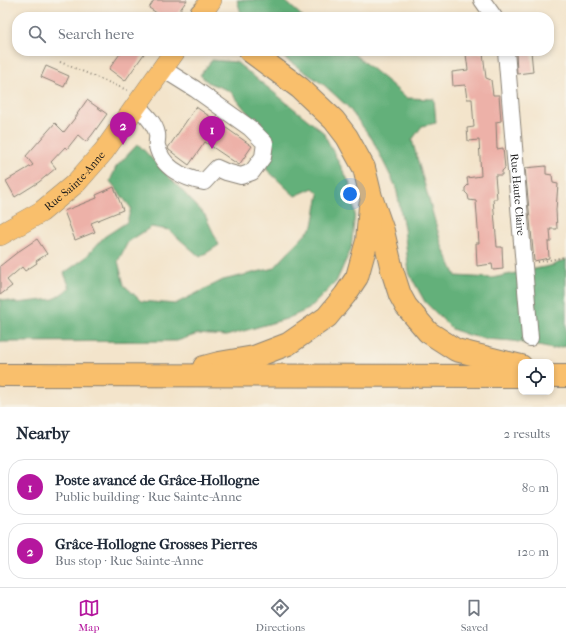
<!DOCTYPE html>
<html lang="en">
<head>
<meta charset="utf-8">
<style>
	:root { --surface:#fff; --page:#f2f2f3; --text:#1f2937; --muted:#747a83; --line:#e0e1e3; --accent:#b5179e }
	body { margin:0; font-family:"IM FELL French Canon",serif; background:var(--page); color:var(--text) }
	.controls { position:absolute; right:12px; bottom:12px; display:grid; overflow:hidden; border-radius:8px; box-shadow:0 2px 6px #0003 }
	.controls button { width:36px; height:36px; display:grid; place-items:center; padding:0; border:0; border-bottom:1px solid var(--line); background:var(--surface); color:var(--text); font:20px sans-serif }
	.you { position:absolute; left:350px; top:194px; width:14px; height:14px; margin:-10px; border:3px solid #fff; border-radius:50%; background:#1a73e8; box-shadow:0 0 0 6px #1a73e833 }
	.badge { display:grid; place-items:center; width:26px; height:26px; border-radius:50%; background:var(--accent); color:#fff; font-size:13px; font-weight:700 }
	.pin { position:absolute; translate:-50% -33px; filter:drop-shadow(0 1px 2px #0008) }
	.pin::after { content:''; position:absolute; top:21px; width:14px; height:12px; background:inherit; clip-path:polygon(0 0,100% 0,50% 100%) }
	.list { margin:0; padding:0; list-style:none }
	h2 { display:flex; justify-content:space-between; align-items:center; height:52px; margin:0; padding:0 16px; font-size:17px }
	h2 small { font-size:13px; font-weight:400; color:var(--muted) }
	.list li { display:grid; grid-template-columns:26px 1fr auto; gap:12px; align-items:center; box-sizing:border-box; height:56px; margin:0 8px 8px; padding:0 8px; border:1px solid var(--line); border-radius:16px }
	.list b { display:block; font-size:15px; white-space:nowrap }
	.list p { margin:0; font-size:13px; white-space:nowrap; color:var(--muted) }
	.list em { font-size:13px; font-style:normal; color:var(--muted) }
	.icon { flex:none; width:22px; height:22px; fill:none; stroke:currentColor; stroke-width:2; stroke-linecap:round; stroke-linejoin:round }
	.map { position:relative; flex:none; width:566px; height:407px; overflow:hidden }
	.search { position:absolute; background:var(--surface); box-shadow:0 2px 6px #0003; left:12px; right:12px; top:12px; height:44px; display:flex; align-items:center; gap:10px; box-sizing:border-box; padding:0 14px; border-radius:16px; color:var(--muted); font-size:15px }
	.sheet { height:180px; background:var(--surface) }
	nav { display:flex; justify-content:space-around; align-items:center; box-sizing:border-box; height:56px; border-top:1px solid var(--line); background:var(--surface); font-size:11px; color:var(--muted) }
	nav a { display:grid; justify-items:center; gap:2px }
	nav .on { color:var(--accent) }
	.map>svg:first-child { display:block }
</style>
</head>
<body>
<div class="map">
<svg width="566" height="407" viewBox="0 0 566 407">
	<rect width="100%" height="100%" fill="#f7f3e8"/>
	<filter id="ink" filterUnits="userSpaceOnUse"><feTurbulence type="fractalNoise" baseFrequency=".025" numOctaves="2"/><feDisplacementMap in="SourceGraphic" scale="8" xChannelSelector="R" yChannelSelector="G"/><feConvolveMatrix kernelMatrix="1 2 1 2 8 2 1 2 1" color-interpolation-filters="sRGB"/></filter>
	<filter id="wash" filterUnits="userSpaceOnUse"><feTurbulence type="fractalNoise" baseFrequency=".012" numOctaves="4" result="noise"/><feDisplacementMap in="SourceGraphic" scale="16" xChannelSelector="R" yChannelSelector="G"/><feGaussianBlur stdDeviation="0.9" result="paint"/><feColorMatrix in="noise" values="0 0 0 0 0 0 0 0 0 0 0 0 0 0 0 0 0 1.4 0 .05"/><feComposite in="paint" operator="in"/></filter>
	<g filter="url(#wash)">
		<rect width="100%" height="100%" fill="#f3e4cb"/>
		<g fill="#63b07a" stroke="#40664b">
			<polygon points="237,0 284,0 303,17 242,17"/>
			<polygon points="274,51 350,51 392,85 406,98 434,99 436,123 422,126 412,140 442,246 456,276 492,278 554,265 566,259 566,346 553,349 513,341 486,339 468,335 452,329 425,302 409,273 404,228 396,187 372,139 348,107 324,85"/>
			<polygon points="212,60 236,62 323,132 350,184 355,213 351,249 336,282 309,309 286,319 226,336 198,334 177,341 0,342 0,299 17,303 54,299 70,288 64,273 85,258 104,237 127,222 131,208 110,181 116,167 138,144 205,215 219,245 200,257 169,230 151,227 128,242 118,261 124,285 141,301 175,304 223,280 274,268 313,226 319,194 313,188 295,196 266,169 272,143 230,91 209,83 200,75"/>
		</g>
		<g id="blocks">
			<g fill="#edb1a8">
				<polygon points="154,0 187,0 175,17 163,17 149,8"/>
				<polygon points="122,51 146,51 125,81 109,69"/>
				<polygon points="516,51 531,51 533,72 517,74"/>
				<polygon points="483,53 486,78 491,80 493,95 499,95 501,121 496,122 497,149 503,148 505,168 502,171 502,175 495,175 497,199 493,199 497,247 502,247 503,269 493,270 492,264 477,266 476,243 479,243 476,201 469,200 468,195 465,192 465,188 468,185 467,178 481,176 479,140 468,141 467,128 474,127 472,99 467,99 465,85 453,86 452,72 468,70 466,54"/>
				<polygon points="46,66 69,76 64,87 41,77"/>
				<polygon points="87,100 107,114 92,135 86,142 78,135 67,149 65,147 51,162 56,168 39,182 15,197 6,181 33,165 26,156 55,123 64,132 78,114 77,114"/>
				<polygon points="196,107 252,146 239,165 205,142 189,165 169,150 168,148"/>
				<polygon points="546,166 546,174 552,175 553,183 558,184 556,210 557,229 550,229 551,242 548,242 549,258 534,261 525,168"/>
				<polygon points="114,187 123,210 91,223 95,232 75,240 64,211 97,198 96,195"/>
				<polygon points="37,239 47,254 36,261 37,263 25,271 22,267 7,280 12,286 0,295 0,266 19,251"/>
			</g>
		</g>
	</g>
	<g filter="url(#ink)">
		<use href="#blocks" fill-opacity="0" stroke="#888074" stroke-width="1"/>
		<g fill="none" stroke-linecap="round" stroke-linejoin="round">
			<g stroke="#888074" stroke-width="18">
				<g id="minor">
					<polyline points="482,0 494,17"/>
					<path id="s1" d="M506,51l24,287"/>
					<path d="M137,106c7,7 18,17 20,28 1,4 -1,8 0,12 5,22 27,32 47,36l13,-14 9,4 15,4 11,-4 11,-15 2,-14 -15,-15 -55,-39 -32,-20"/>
				</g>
			</g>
			<g stroke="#888074" stroke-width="22">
				<g id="major">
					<polyline points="199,17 211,0"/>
					<path id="s2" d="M0,235l41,-23 35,-29 28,-32 71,-100"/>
				</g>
			</g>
			<g stroke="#888074" stroke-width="24">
				<g id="highway">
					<polyline points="201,14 206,17"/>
					<polyline points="250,51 300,88 334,120 347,137 364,168 371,197 383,231 392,270 400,295 406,306 428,332 456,350 521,366"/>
					<polyline points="204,367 219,363 254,357 288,344 327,317 345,295 357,277 367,241 370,206"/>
					<polyline points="0,375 521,376"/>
					<polyline points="551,376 566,376"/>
				</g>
			</g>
			<g stroke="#888074" stroke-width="2" stroke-dasharray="1 3" stroke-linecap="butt">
				<polyline points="60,62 127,90"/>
				<polyline points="538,262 566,257"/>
			</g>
			<use href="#minor" stroke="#fff" stroke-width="16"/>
			<use href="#major" stroke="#f9bf6c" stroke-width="21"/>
			<use href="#highway" stroke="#f9bf6c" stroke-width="22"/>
		</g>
	</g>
	<g text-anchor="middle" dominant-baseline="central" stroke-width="3.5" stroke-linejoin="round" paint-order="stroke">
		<g font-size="11" fill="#1c1c1c" stroke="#f7f3e8">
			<text stroke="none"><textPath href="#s2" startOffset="93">Rue Sainte-Anne</textPath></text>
			<text stroke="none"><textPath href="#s1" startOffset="144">Rue Haute Claire</textPath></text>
		</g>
	</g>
</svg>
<div class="controls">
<button><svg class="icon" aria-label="locate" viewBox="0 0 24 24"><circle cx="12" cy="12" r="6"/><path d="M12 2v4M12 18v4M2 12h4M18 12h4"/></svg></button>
</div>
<div class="you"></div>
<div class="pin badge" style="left:212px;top:149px">1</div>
<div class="pin badge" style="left:123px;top:145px">2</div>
<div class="search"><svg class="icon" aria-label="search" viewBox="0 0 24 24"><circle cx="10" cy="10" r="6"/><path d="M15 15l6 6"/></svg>Search here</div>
</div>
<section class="sheet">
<h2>Nearby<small>2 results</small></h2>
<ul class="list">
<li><span class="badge">1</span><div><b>Poste avancé de Grâce-Hollogne</b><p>Public building · Rue Sainte-Anne</p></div><em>80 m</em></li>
<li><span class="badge">2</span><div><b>Grâce-Hollogne Grosses Pierres</b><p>Bus stop · Rue Sainte-Anne</p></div><em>120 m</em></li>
</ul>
</section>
<nav>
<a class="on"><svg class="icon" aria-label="map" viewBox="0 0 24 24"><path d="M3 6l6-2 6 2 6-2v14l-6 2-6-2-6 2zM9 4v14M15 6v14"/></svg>Map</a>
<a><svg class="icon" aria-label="directions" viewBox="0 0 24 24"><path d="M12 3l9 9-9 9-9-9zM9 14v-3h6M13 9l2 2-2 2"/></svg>Directions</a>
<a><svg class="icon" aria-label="saved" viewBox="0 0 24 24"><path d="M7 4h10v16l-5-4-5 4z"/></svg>Saved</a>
</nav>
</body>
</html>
